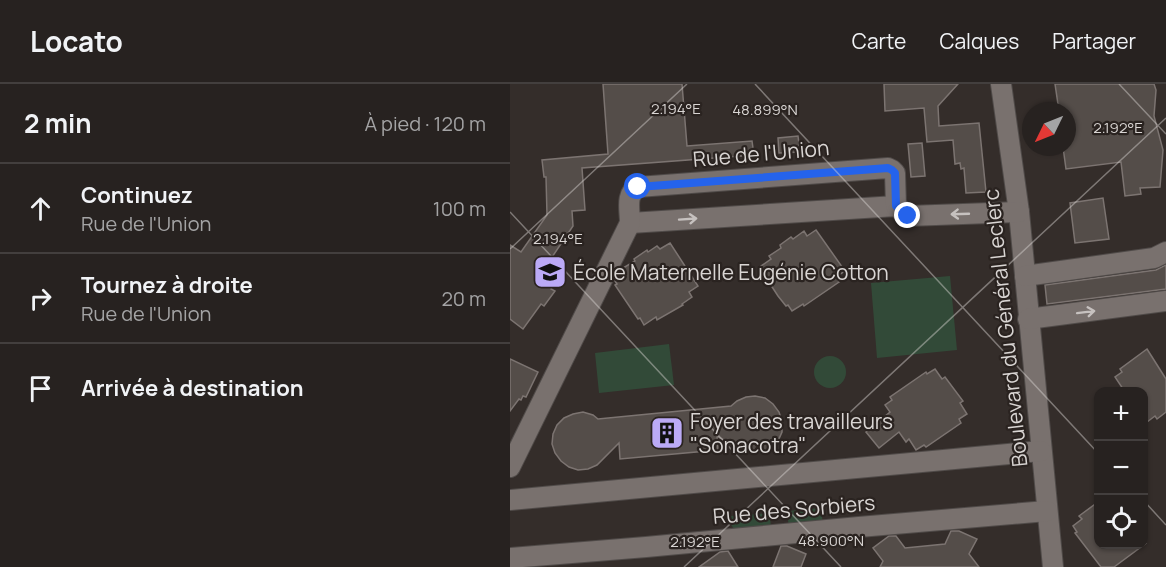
<!DOCTYPE html>
<html lang="fr">
<head>
<meta charset="utf-8">
<style>
	:root { --surface:#272220; --page:#332f2d; --text:#f1f3f6; --muted:#a4a4a5; --line:#433f3e }
	body { margin:0; font-family:Manrope,sans-serif; background:var(--page); color:var(--text) }
	.controls { position:absolute; right:18px; bottom:18px; display:grid; overflow:hidden; border-radius:12px; box-shadow:0 2px 4px #0004 }
	.controls button { width:54px; height:54px; display:grid; place-items:center; padding:0; border:0; border-bottom:2px solid var(--line); background:var(--surface); color:var(--text); font:30px sans-serif }
	.compass { position:absolute; left:512px; top:18px; width:54px; height:54px; border-radius:50%; background:var(--surface); box-shadow:0 2px 4px #0004; rotate:227deg }
	.stop { position:absolute; width:18px; height:18px; margin:-14px; border:4px solid #2563eb; border-radius:50%; background:#fff }
	.stop.end { background:#2563eb; border-color:#fff; box-shadow:0 2px 6px #0008 }
	.list { margin:0; padding:0; list-style:none }
	h2 { display:flex; justify-content:space-between; align-items:center; height:78px; margin:0; padding:0 24px; font-size:26px }
	h2 small { font-size:20px; font-weight:400; color:var(--muted) }
	.list li { display:grid; grid-template-columns:39px 1fr auto; gap:18px; align-items:center; box-sizing:border-box; height:90px; padding:0 24px; border-top:2px solid var(--line) }
	.list b { display:block; font-size:22px; white-space:nowrap }
	.list p { margin:0; font-size:20px; white-space:nowrap; color:var(--muted) }
	.list em { font-size:20px; font-style:normal; color:var(--muted) }
	.icon { flex:none; width:33px; height:33px; fill:none; stroke:currentColor; stroke-width:2; stroke-linecap:round; stroke-linejoin:round }
	.map { position:relative; flex:none; width:656px; height:483px; overflow:hidden }
	header { display:flex; align-items:center; gap:36px; box-sizing:border-box; height:84px; padding:0 30px; background:var(--surface); border-bottom:2px solid var(--line) }
	header strong { font-size:28px }
	nav { display:flex; gap:33px; margin-inline-start:auto; font-size:21px }
	main { display:flex }
	aside { flex:1; background:var(--surface) }
	.map>svg:first-child { display:block }
</style>
</head>
<body>
<header>
<strong>Locato</strong>
<nav><a>Carte</a><a>Calques</a><a>Partager</a></nav>
</header>
<main>
<aside>
<h2>2 min<small>À pied · 120 m</small></h2>
<ul class="list">
<li><svg class="icon" aria-label="ahead" viewBox="0 0 24 24"><path d="M12 20V5M6 11l6-6 6 6"/></svg><div><b>Continuez</b><p>Rue de l'Union</p></div><em>100 m</em></li>
<li><svg class="icon" aria-label="right" viewBox="0 0 24 24"><path d="M7 20v-9h11M14 6l5 5-5 5"/></svg><div><b>Tournez à droite</b><p>Rue de l'Union</p></div><em>20 m</em></li>
<li><svg class="icon" aria-label="arrive" viewBox="0 0 24 24"><path d="M6 21V4h12l-3 4 3 4H6"/></svg><div><b>Arrivée à destination</b></div></li>
</ul>
</aside>
<div class="map">
<svg width="656" height="483" viewBox="0 0 656 483">
	<rect width="100%" height="100%" fill="#342d2a"/>
	<g fill="#324a38">
		<polygon points="440,192 447,266 367,274 361,199"/>
		<polygon points="159,260 164,301 89,309 85,269"/>
		<circle cx="320" cy="288" r="16"/>
		<polygon points="311,424 313,441 279,445 277,427"/>
		<polygon points="260,429 261,447 227,450 220,439 220,432"/>
	</g>
	<g fill="#544d49" stroke="#7c7471" stroke-width="1.5">
		<polygon points="93,0 172,0 177,62 242,57 244,71 72,84 75,126 62,127 63,142 34,185 48,194 41,205 45,207 34,222 31,220 13,245 0,235 0,161 11,168 37,131 36,93 34,93 32,76 98,70"/>
		<polygon points="374,0 448,0 428,22 429,42 469,39 476,108 456,109 454,84 451,85 450,79 445,80 443,56 417,58 414,24 375,27"/>
		<polygon points="545,0 644,0 646,6 644,32 653,66 650,103 630,104 631,110 615,112 611,78 556,85 553,63 557,63 557,27 549,27"/>
		<polygon points="288,52 290,68 269,69 268,54"/>
		<polygon points="412,59 415,92 401,93 398,60"/>
		<polygon points="593,114 599,155 565,159 560,119"/>
		<polygon points="306,146 335,187 326,193 329,198 294,222 293,220 282,227 278,221 276,222 268,212 253,189 254,188 251,182 261,175 259,172 271,164 270,161 281,153 283,155 294,147 297,152"/>
		<polygon points="160,159 188,202 179,208 182,213 172,220 173,221 147,236 146,233 134,241 130,234 128,235 105,201 107,200 105,197 107,192 115,187 113,184 125,177 124,175 137,166 138,168 147,162 150,165"/>
		<polygon points="656,181 656,205 537,220 535,201 646,186"/>
		<polygon points="637,265 656,295 656,328 647,335 645,332 633,341 633,308 615,308 605,293 612,288 610,285"/>
		<polygon points="0,275 28,288 16,313 13,312 11,316 9,315 0,327"/>
		<polygon points="425,285 432,295 435,293 453,317 450,319 457,330 449,335 451,339 416,363 414,361 406,366 399,355 396,358 389,348 369,364 356,348 380,328 375,321 382,316 380,313 416,288 417,290"/>
		<polygon points="245,312 255,314 263,320 269,328 272,337 272,348 268,357 261,364 252,368 242,369 232,367 207,352 208,366 110,375 109,359 87,381 78,385 68,386 59,383 51,377 45,369 42,360 43,350 47,341 54,334 63,330 73,328 83,331 88,335 221,322 227,317 236,313"/>
		<polygon points="588,418 588,460 635,460 604,483 591,483 565,449 567,448 563,442 572,435 569,432"/>
		<polygon points="441,447 449,447 467,455 459,470 469,483 370,483 373,477 363,464 379,452 386,452 395,464 435,460"/>
		<polygon points="271,462 277,462 296,470 291,483 263,483"/>
		<polygon points="218,467 228,483 189,483 210,468"/>
	</g>
	<g fill="none" stroke-linecap="round" stroke-linejoin="round">
		<g stroke="#504b49" stroke-width="22">
			<g id="minor">
				<polyline points="491,0 509,128 543,483"/>
				<polyline points="120,139 386,122 398,132 509,128"/>
				<polyline points="515,192 644,174 656,168"/>
				<polyline points="518,235 656,217"/>
				<path d="M0,383l120,-244c0,-13 -5,-29 8,-36l250,-19 4,2 3,3 1,33"/>
				<polyline points="0,416 531,367"/>
				<polyline points="0,474 136,463 349,443 537,427"/>
			</g>
		</g>
		<use href="#minor" stroke="#79716e" stroke-width="20"/>
	</g>
	<defs><path id="oneway-shaft" d="M-6 0H5M1.5-3L5.5 0L1.5 3" fill="none" stroke-width="1.6" stroke-linecap="round" stroke-linejoin="round" transform="scale(1.5)"/></defs>
	<g stroke="#c6c1bf">
		<use href="#oneway-shaft" transform="translate(450 130) rotate(178)"/>
		<use href="#oneway-shaft" transform="translate(178 135) rotate(-4)"/>
		<use href="#oneway-shaft" transform="translate(576 228) rotate(-7)"/>
	</g>
	<g fill="none" stroke-linecap="round" stroke-linejoin="round">
		<polyline stroke="#2563eb" stroke-width="8" points="128,103 378,84 382,86 385,89 386,122 398,132"/>
	</g>
	<path fill="none" stroke="#d9d5d3" stroke-width="1.5" stroke-opacity="0.45" d="M245,0l343,369M609,0l47,50M0,128l331,355M0,165l177,-165M634,417l22,24M174,483l482,-449"/>
	<defs>
		<g id="school-square" transform="scale(1.725)"><rect x="-9" y="-9" width="18" height="18" rx="4" fill="#bbaaf6" stroke="#2a2320"/><path d="M0-5L7-2L0 1L-7-2ZM-4 1L0 2.5L4 1V4Q0 6-4 4Z" fill="#111"/></g>
		<g id="building-square" transform="scale(1.725)"><rect x="-9" y="-9" width="18" height="18" rx="4" fill="#bbaaf6" stroke="#2a2320"/><path d="M-4-6H4V6H1V3H-1V6H-4ZM-2.5-4.3h1.7v1.8h-1.7ZM.8-4.3h1.7v1.8H.8ZM-2.5-1h1.7V.8h-1.7ZM.8-1h1.7V.8H.8Z" fill="#111"/></g>
	</defs>
	<g fill-rule="evenodd">
		<use href="#school-square" x="40" y="188"/>
		<use href="#building-square" x="157" y="349"/>
	</g>
	<g text-anchor="middle" dominant-baseline="central" stroke-width="4.5" stroke-linejoin="round" paint-order="stroke">
		<g font-size="21" fill="#d9d5d3" stroke="#2a2320">
			<text transform="translate(251 69) rotate(-5)">Rue de l'Union</text>
			<text transform="translate(495 244) rotate(-96)">Boulevard du Général Leclerc</text>
			<text transform="translate(284 425) rotate(-5)">Rue des Sorbiers</text>
		</g>
		<g font-size="21" fill="#d9d5d3" stroke="#2a2320" text-anchor="start">
			<text x="63" y="188">École Maternelle Eugénie Cotton</text>
			<text x="180" y="337">Foyer des travailleurs<tspan x="180" dy="24">"Sonacotra"</tspan></text>
		</g>
	</g>
	<g font-size="15" text-anchor="middle" fill="#d9d5d3" stroke="#2a2320" stroke-width="4.5" stroke-linejoin="round" paint-order="stroke">
		<text x="166" y="30">2.194°E</text>
		<text x="255" y="31">48.899°N</text>
		<text x="608" y="49">2.192°E</text>
		<text x="48" y="160">2.194°E</text>
		<text x="321" y="462">48.900°N</text>
		<text x="185" y="463">2.192°E</text>
	</g>
</svg>
<div class="controls">
<button>+</button>
<button>−</button>
<button><svg class="icon" aria-label="locate" viewBox="0 0 24 24"><circle cx="12" cy="12" r="6"/><path d="M12 2v4M12 18v4M2 12h4M18 12h4"/></svg></button>
</div>
<svg class="compass" viewBox="-18 -18 36 36"><path d="M0-13l5 13h-10z" fill="#e53935"/><path d="M0 13l5-13h-10z" fill="#a4a4a5"/></svg>
<div class="stop" style="left:128px;top:103px"></div>
<div class="stop end" style="left:398px;top:132px"></div>
</div>
</main>
</body>
</html>
